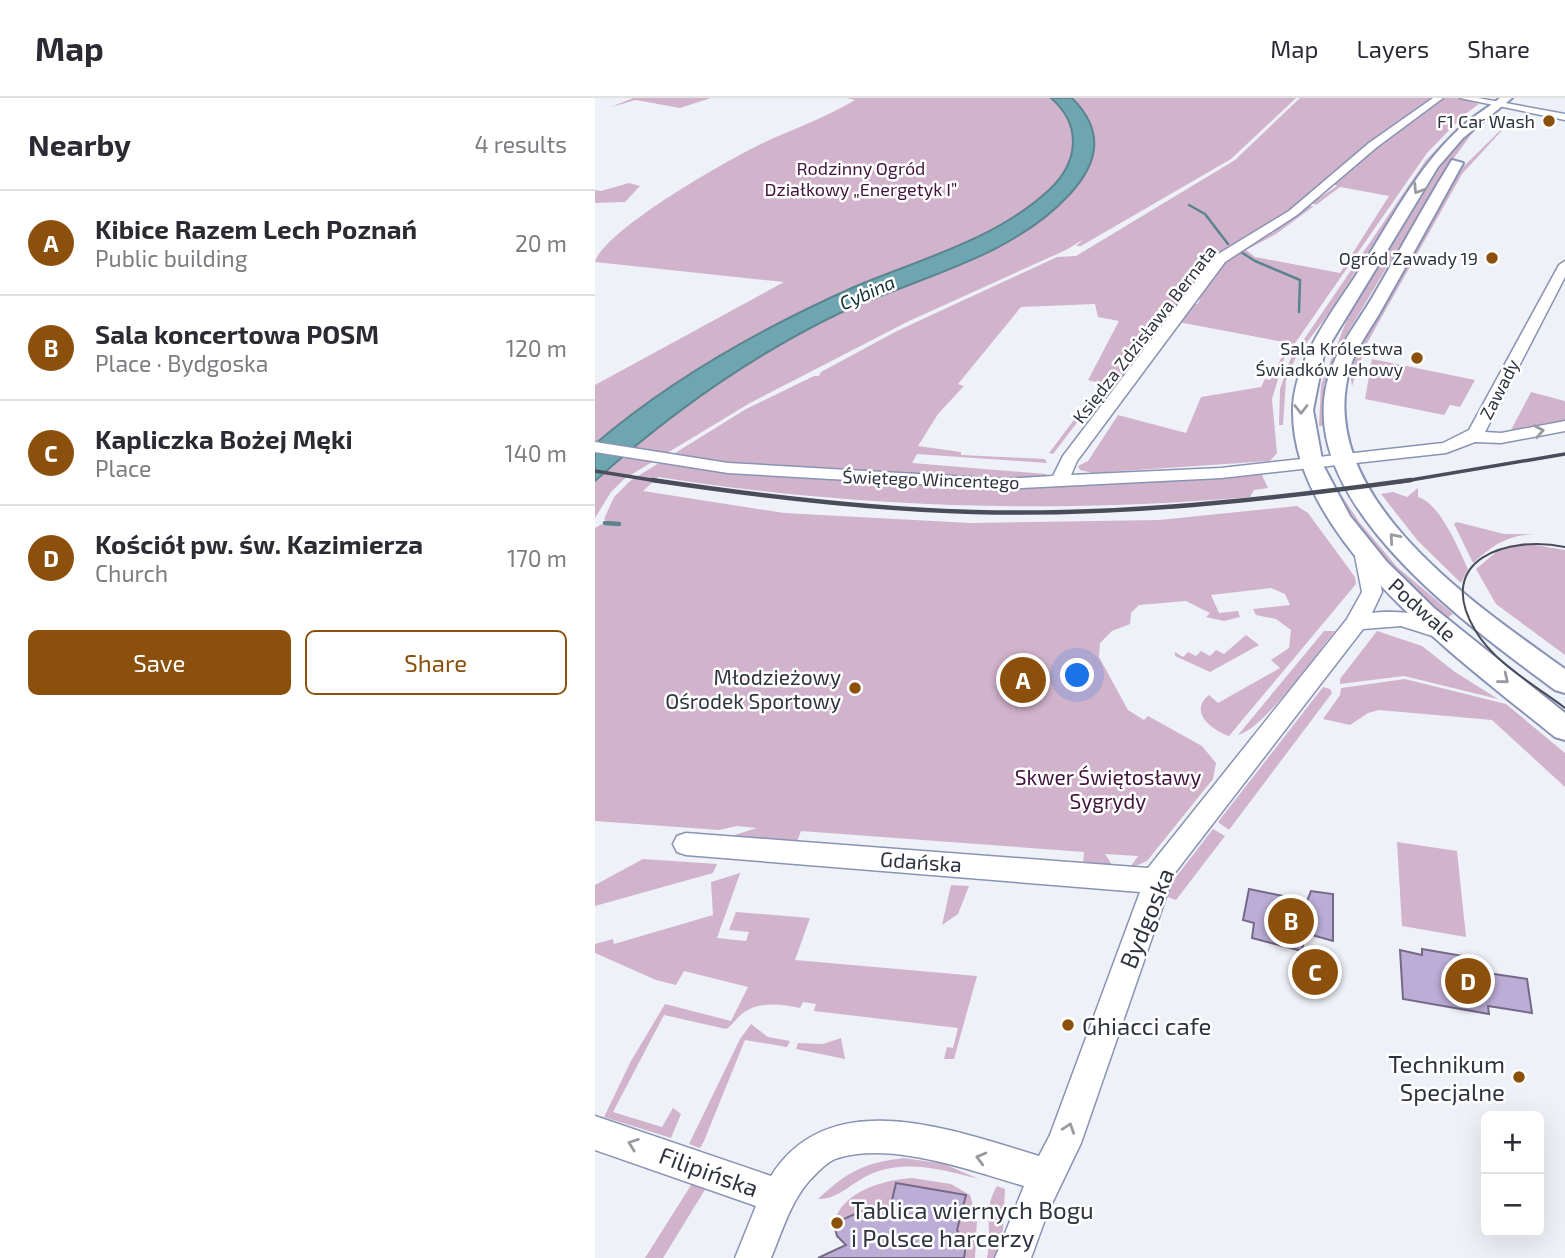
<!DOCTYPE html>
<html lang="en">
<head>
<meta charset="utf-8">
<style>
	:root { --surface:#fff; --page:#f2f2f3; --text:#2b2b33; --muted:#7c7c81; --line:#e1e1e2; --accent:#8b500b }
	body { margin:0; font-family:"Exo 2",sans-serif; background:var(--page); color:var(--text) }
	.controls { position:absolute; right:21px; bottom:21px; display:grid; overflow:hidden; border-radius:10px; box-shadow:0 7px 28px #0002 }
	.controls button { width:63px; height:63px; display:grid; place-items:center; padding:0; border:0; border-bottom:2px solid var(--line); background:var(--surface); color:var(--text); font:35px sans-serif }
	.you { position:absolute; left:483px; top:578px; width:24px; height:24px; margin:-18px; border:5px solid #fff; border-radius:50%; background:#1a73e8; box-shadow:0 0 0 10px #1a73e833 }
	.badge { display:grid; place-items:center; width:46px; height:46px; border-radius:50%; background:var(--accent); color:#fff; font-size:23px; font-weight:700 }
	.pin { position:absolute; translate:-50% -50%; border:4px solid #fff; box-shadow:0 2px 7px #0006 }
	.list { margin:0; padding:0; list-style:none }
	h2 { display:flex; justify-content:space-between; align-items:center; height:91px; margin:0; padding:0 28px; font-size:30px }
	h2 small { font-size:23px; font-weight:400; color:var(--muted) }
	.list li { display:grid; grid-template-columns:46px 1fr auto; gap:21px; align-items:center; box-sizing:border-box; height:105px; padding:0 28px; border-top:2px solid var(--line) }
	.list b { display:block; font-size:26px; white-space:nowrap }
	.list p { margin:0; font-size:23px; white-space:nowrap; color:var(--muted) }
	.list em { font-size:23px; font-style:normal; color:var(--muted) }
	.actions { display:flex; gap:14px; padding:21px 28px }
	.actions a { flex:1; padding:16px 0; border:2px solid var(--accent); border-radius:10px; text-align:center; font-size:24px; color:var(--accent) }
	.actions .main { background:var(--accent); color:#fff }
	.map { position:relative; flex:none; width:970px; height:1160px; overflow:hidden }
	header { display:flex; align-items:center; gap:42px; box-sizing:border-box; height:98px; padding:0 35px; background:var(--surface); border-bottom:2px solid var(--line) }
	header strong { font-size:33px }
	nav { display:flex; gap:38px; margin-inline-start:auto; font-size:24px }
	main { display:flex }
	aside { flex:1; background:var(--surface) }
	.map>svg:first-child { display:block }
</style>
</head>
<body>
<header>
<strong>Map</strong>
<nav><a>Map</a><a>Layers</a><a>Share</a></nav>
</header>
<main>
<aside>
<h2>Nearby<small>4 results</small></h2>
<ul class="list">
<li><span class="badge">A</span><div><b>Kibice Razem Lech Poznań</b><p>Public building</p></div><em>20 m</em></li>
<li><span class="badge">B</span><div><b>Sala koncertowa POSM</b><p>Place · Bydgoska</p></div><em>120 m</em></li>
<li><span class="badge">C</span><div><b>Kapliczka Bożej Męki</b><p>Place</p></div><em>140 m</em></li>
<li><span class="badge">D</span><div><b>Kościół pw. św. Kazimierza</b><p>Church</p></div><em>170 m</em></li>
</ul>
<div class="actions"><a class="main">Save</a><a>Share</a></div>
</aside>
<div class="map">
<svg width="970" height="1160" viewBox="0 0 970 1160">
	<rect width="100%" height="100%" fill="#eff1f8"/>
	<g fill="#d1b3cc">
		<polygon points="38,0 116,0 85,10 41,2 16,9"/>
		<path d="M252,0h214l17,19 -3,3 7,4 5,22 -7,2 4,2 -3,8 -4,2 1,13 -3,5c-21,18 -58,59 -88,69 -27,8 -63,14 -85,26 -12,7 -17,4 -32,16l-8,-3 -17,12 -23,6v4l-33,12 -32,17 -16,15 -21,8 -17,15 -11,4 -2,5 -19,5 -2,7 7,-4 6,3 4,-7 14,-3 11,-13 43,-23 20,-16 23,-7v-5c10,-6 20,-7 30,-12 27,-13 53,-26 81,-37 24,-8 47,-12 71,-20 45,-15 87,-52 110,-88l-3,-7 6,-11 -1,-11 -3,-1 3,-5 -11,-21 -13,-10h229l-65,61 -150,87h-5l8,-7 -18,11 -157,71 -159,82 -126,76 -13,13 -16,26v-37l53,-45 -2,-2 3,-3 -10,-8 2,-11 -10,17 -13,2 -18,14 -5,-1v-59l189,-103 -189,-20c9,-31 124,-97 158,-114 35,-18 67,-27 102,-48z"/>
		<path d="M705,0h135l-109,85h-5l-40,35 -57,32 -46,55 -12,4 5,5 -58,76 -16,-2 3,-5 -12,-3 31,-59 -21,-4 -3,-13 -74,3 -63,77 6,2 -26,28 -20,32 43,6v3l84,4 2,4 -130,-9 -5,9 134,11 -1,3 -28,3 -314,-18 -6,4c187,28 376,14 564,7l7,15 -14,2 -4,7c-199,17 -395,11 -592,-20l-15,14 141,22 186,10 189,-3 138,-14 11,7 47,64 1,7 -127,152c-17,-6 -41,-24 -20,-41l9,8 62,-35 -9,-8 18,-12 2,-18 -15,-11 -20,-4 -3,-6 37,-4 -5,-11 -14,-6 -60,7 8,18 19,-2 2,6 -16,4 -18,-4 4,-4 -24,-12 -47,4 -8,8 -1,11 -18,7 -12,12 -1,14 29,53 16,10 4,-4 54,30 14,17 -3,16 -66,82 -18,8 9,-13 -33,-2 9,14 -31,-2 1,-14 -283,-21 -5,13 -74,-5 35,-11 -20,-2 -18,4 -124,-9v-293l12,-7 -3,-2 10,-22 16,-16 116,-72 68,-33h5l2,-4 76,-41 160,-74 19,-1 159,-96z"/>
		<polygon points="848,0 864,0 884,6 869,17 832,55 689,261 677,301 682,355 675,363 498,375 485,372 483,368 493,363 523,317 591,335 606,299 666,289 670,281 675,282 694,245 583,224 596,206 602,206 605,202 601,200 626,167 672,136 679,135 678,133 714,108 719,108 681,136 651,152 660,159 745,175 794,98 745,89 721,107 717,105 742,88 739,86 756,70 761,70 758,68 769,58 775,57 772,55 782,47 787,47 785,45"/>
		<polygon points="901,12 881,30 850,72 744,249 729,287 728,328 724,328 726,287 753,219 848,65 871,38"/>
		<polygon points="921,17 867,76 771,247 757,288 755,276 762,257 867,70"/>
		<polygon points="871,21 833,62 731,219 701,259 691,282 688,327 684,327 685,291 695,262 831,62"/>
		<polygon points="34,85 45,88 30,104 0,105 0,92 6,93"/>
		<polygon points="777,261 880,282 865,309 855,307 849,317 770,301"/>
		<polygon points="500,294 513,299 507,307 497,305 458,356 454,355"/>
		<polygon points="936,294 970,303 970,322 916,332"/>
		<path d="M736,382l29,43 37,44 56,47 -6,4c-34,-31 -106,-95 -116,-138z"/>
		<path d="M823,390v9c22,6 41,53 50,72l-7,14 -43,-42 -37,-47 12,-2 14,5z"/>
		<path d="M862,424l47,12h36c-30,0 -45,9 -67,29l-19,-39z"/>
		<polygon points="928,445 970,452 970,557 901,506 881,471 905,451"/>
		<path d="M729,533h11c-19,23 -72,99 -97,104z"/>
		<polygon points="782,533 827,548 860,574 903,601 809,578 745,586 745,581"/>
		<polygon points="651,537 664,547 615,574 580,558 580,554 588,559 593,554 601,558 606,553 615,558 621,552 629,556"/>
		<polygon points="810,581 911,606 970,655 970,689 897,622 784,612 773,615 755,627 728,621 745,597 746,590"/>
		<polygon points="728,589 735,591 737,595 634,732 623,724"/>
		<polygon points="618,731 630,738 581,802 567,797"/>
		<polygon points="802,744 862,753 871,839 807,828"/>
		<polygon points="48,761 122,766 118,775 0,808 0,787"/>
		<path d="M147,770l-25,70 29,3 3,-9 -20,-2 7,-18 74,6 -15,42 182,16 -23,83h-10l3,-12 6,1 5,-20 -144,-17 2,-7 -13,-2 -3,6c-18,-4 -41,-7 -57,5 -7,5 -10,12 -17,16l-62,-14 -51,97 49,15 11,-19 8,6 -10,24 -67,-21 27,-56 34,-57 66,17 17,-34 -64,-16 -8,14 -20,-5 -61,-27v-9l18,-5 1,5 99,-29 -2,-33 29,-9z"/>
		<polygon points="356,787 374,788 363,816 347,827"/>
		<polygon points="156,926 173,939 195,943 192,949 150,942 109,1043 105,1050 94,1046 145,941"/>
		<polygon points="246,940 250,961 201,951 203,945 228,946"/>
		<path d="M309,1060l40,6 35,15c-36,-9 -73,-20 -108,-5 -19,8 -33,26 -53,25 30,-28 46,-36 86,-41z"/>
		<path d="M317,1080l39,6 19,11 7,25 -2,38h-11l5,-15h-4l-9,-14 10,-33 -69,-13 -9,35 -21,-2 -4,-7 -29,16c5,-33 49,-45 78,-47z"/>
		<polygon points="98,1084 111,1090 68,1160 50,1160"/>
		<path d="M402,1088l8,3 -2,41 -8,28h-8c7,-29 -6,-45 10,-72z"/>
	</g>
	<path fill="#6da6b0" stroke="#5b848f" stroke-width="2" d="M456,0h21c32,32 28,63 -2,96 -58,64 -155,84 -230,119 -89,43 -172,102 -245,168v-37c77,-66 167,-116 259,-157 66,-28 141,-47 195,-97 30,-28 33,-65 2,-92z"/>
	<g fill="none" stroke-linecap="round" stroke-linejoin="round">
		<g stroke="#5b848f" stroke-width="2.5">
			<polyline points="594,107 610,116 633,146"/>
			<polyline points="646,154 660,163 705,182 704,214"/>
		</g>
		<polyline stroke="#5b848f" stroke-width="4.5" points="10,425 24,426"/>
	</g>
	<g fill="#bcadd7" stroke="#746987" stroke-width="2">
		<polygon points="654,791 712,803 716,793 738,796 738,843 710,835 707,853 657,840 659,825 648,822"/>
		<polygon points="827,851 874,859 874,864 885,868 886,874 932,881 937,915 893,908 894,916 808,901 805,852 827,857"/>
		<polygon points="301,1085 371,1097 362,1132 371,1147 369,1160 223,1160 251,1147 242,1138 239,1127 244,1123 269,1112 272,1118 293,1120"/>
	</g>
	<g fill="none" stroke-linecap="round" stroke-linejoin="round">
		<g stroke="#8993b3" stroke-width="3">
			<g id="minor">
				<polygon points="838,0 848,0 782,49 702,117 630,164 482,363 476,377 626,370 848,345 874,332 964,167 970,163 970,179 890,334 906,335 970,323 970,333 906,345 880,344 851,355 626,380 408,391 133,375 0,354 0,344 133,365 408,381 458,378 468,358 620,158 694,113 774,45"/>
				<polygon points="865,0 883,0 970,16 970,22"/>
				<path d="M769,447l10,6 8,41 -10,21c21,-3 72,0 84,19l-3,5 -8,3 -44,-14 -38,3 -189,245 -93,269 -34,71 -16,44h-36l29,-72c-51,-15 -133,-45 -186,-28 -11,3 -21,15 -29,23 -19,22 -27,51 -38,77h-36l21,-52 -161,-56v-34l176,60c59,-94 184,-45 268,-20l11,-21 90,-243 -454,-37 -9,-3 -4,-8 4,-8 9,-3 462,35 199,-249 15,-27 -8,-41z"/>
			</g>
		</g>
		<g stroke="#8993b3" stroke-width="4">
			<g id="major">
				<path d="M905,0h12l-49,40 -25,29 -114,187 -11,56 10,55 27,51 37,46 47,46 131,105v27l-10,-3c-91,-74 -263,-197 -262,-326 0,-51 41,-101 67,-142 29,-45 55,-97 94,-135 13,-14 31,-24 46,-36z"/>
				<path d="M857,62l11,3c-26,48 -53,96 -80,144 -10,19 -27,40 -33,61 -38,128 127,238 215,301v24l-10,-3c-86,-64 -273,-195 -223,-323 9,-24 27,-47 40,-69 27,-46 52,-93 80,-138z"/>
			</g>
		</g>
		<use href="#minor" fill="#fff" fill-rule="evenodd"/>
		<use href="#major" fill="#fff" fill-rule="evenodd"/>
		<path stroke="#494d59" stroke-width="2" d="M970,449c-57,-12 -132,12 -90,83 20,34 60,55 90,78"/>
		<g stroke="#494d59" stroke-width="3.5">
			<polyline points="0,373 69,384"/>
			<polyline points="804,384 970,356"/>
		</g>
		<path stroke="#494d59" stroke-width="4.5" d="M57,382c107,16 214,29 321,32 147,4 293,-12 438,-32"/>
	</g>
	<defs><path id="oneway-chevron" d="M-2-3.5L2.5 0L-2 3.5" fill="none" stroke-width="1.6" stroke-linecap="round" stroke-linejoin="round" transform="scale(1.75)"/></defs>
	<g stroke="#989aa0">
		<use href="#oneway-chevron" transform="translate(823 91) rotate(122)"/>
		<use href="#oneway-chevron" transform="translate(706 311) rotate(90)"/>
		<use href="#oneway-chevron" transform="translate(944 333) rotate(-11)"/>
		<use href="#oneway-chevron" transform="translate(799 440) rotate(-131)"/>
		<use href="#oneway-chevron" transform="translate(909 581) rotate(39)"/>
		<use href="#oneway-chevron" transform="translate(474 1030) rotate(-71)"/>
		<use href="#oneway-chevron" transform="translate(38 1046) rotate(-160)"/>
		<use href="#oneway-chevron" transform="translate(386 1060) rotate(-165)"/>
	</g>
	<g fill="#8b500b" stroke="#fff" stroke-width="2.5">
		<circle cx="954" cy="23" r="7"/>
		<circle cx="897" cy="160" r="7"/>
		<circle cx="822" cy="260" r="7"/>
		<circle cx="260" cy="590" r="7"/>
		<circle cx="473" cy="927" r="7"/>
		<circle cx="924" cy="979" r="7"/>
		<circle cx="242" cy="1125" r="7"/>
	</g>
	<g text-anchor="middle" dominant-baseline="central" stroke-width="5" stroke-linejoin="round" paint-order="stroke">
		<g font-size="18" fill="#303441" stroke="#fff" text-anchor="end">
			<text x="940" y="23">F1 Car Wash</text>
			<text x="883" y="160">Ogród Zawady 19</text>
			<text x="808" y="250">Sala Królestwa<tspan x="808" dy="21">Świadków Jehowy</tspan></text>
		</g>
		<g font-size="18" fill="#42143d" stroke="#fff">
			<text x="266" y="70">Rodzinny Ogród<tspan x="266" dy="21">Działkowy „Energetyk I”</tspan></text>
		</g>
		<g font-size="18" fill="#303441" stroke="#fff">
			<text transform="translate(549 236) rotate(-52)">Księdza Zdzisława Bernata</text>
			<text transform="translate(904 291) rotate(-63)">Zawady</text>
			<text transform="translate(336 381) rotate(2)">Świętego Wincentego</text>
		</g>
		<g font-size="19" font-style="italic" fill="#133136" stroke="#fff">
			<text transform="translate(272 194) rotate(-24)">Cybina</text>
		</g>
		<g font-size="21" fill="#303441" stroke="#fff">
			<text transform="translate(828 511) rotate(42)">Podwale</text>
			<text transform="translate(326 763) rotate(4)">Gdańska</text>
		</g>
		<g font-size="21" fill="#303441" stroke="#fff" text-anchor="end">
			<text x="246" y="578">Młodzieżowy<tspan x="246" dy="24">Ośrodek Sportowy</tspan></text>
		</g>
		<g font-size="21" fill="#42143d" stroke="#fff">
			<text x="513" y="678">Skwer Świętosławy<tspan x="513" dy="24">Sygrydy</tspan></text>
		</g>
		<g font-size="24" fill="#303441" stroke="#fff">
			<text transform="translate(551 820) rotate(-68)">Bydgoska</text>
			<text transform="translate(114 1073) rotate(20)">Filipińska</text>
		</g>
		<g font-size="24" fill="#303441" stroke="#fff" text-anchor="start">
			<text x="487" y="927">Ghiacci cafe</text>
			<text x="910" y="965" text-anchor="end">Technikum<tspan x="910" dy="28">Specjalne</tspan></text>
			<text x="256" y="1111">Tablica wiernych Bogu<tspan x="256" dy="28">i Polsce harcerzy</tspan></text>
		</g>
	</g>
</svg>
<div class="controls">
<button>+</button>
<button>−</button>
</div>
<div class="you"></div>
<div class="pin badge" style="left:428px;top:582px">A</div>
<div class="pin badge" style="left:696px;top:823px">B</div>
<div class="pin badge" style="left:720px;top:874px">C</div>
<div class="pin badge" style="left:873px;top:883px">D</div>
</div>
</main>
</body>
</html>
